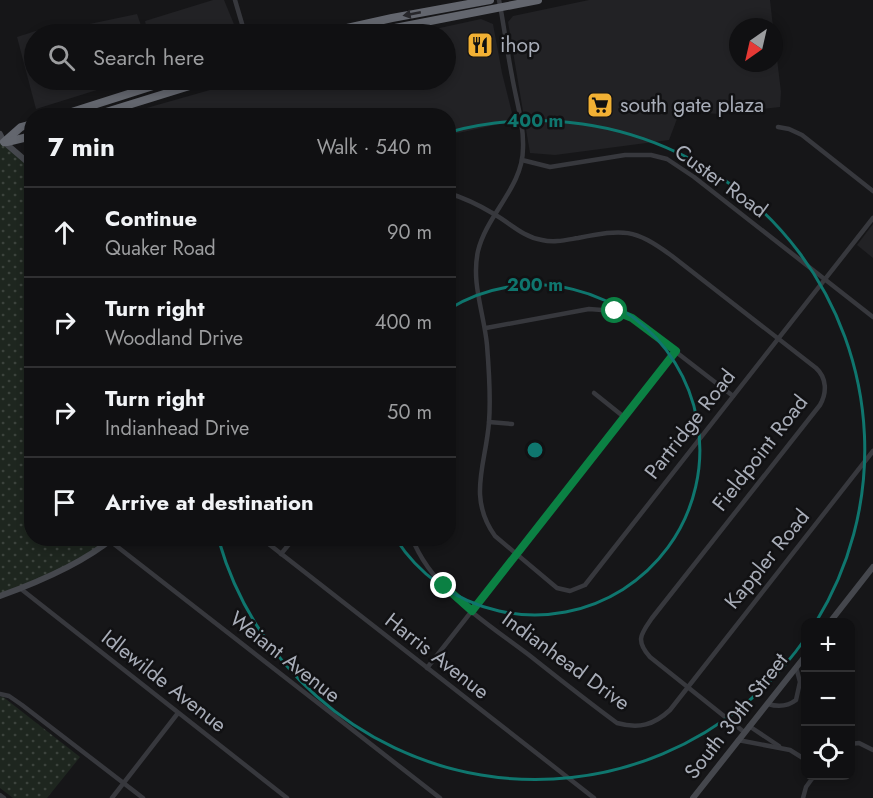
<!DOCTYPE html>
<html lang="en">
<head>
<meta charset="utf-8">
<style>
	:root { --surface:#101012; --page:#1e1e20; --text:#f1f3f6; --muted:#9c9d9f; --line:#303032 }
	body { margin:0; font-family:Jost,sans-serif; background:var(--page); color:var(--text) }
	.controls { position:absolute; right:18px; bottom:18px; display:grid; overflow:hidden; border-radius:12px; box-shadow:0 3px 9px #0003 }
	.controls button { width:54px; height:54px; display:grid; place-items:center; padding:0; border:0; border-bottom:2px solid var(--line); background:var(--surface); color:var(--text); font:30px sans-serif }
	.compass { position:absolute; left:729px; top:18px; width:54px; height:54px; border-radius:50%; background:var(--surface); box-shadow:0 3px 9px #0003; rotate:214deg }
	.stop { position:absolute; width:18px; height:18px; margin:-14px; border:4px solid #0b8043; border-radius:50%; background:#fff }
	.stop.end { background:#0b8043; border-color:#fff; box-shadow:0 2px 6px #0008 }
	.list { margin:0; padding:0; list-style:none }
	h2 { display:flex; justify-content:space-between; align-items:center; height:78px; margin:0; padding:0 24px; font-size:26px }
	h2 small { font-size:20px; font-weight:400; color:var(--muted) }
	.list li { display:grid; grid-template-columns:39px 1fr auto; gap:18px; align-items:center; box-sizing:border-box; height:90px; padding:0 24px; border-top:2px solid var(--line) }
	.list b { display:block; font-size:22px; white-space:nowrap }
	.list p { margin:0; font-size:20px; white-space:nowrap; color:var(--muted) }
	.list em { font-size:20px; font-style:normal; color:var(--muted) }
	.icon { flex:none; width:33px; height:33px; fill:none; stroke:currentColor; stroke-width:2; stroke-linecap:round; stroke-linejoin:round }
	.map { position:relative; flex:none; width:873px; height:798px; overflow:hidden }
	.search { position:absolute; background:var(--surface); box-shadow:0 3px 9px #0003; left:24px; top:24px; width:432px; height:66px; display:flex; align-items:center; gap:15px; box-sizing:border-box; padding:0 21px; border-radius:33px; color:var(--muted); font-size:22px }
	.panel { position:absolute; background:var(--surface); box-shadow:0 3px 9px #0003; left:24px; top:108px; width:432px; height:438px; border-radius:24px }
	.map>svg:first-child { display:block }
</style>
</head>
<body>
<div class="map">
<svg width="873" height="798" viewBox="0 0 873 798">
	<defs>
		<pattern id="park-dots" width="8" height="8" patternUnits="userSpaceOnUse" patternTransform="scale(1.5)"><rect width="8" height="8" fill="#1e261f"/><path d="M2 2h.1M6 6h.1" fill="none" stroke="#3c433d" stroke-width="1.8" stroke-linecap="round"/></pattern>
	</defs>
	<rect width="100%" height="100%" fill="#161618"/>
	<g fill="#222225">
		<polygon points="213,0 224,0 238,34 148,34 145,21"/>
		<polygon points="589,0 770,0 773,27 738,27 738,63 774,63 774,34 781,92 780,107 719,114 680,111 669,140 555,155 530,153 508,22 513,16"/>
		<polygon points="137,14 144,34 83,34 80,26"/>
		<polygon points="481,19 493,24 502,73 514,121 449,135 448,116 122,115 245,80 446,80 446,34 412,34"/>
		<polygon points="45,28 48,34 34,34 34,80 129,80 36,109 17,37"/>
		<polygon points="873,224 873,258 857,245"/>
	</g>
	<g fill="url(#park-dots)">
		<polygon points="4,142 31,166 32,538 113,539 84,558 0,596 0,144"/>
		<polygon points="2,696 80,757 47,798 13,798 0,788 0,697"/>
	</g>
	<g fill="none" stroke-linecap="round" stroke-linejoin="round">
		<g stroke="#37383d" stroke-width="4.5">
			<polyline points="235,0 245,34"/>
			<path d="M499,0c5,25 8,51 13,76 4,24 12,48 11,72 0,39 -36,66 -45,103 -7,32 6,62 9,94 2,25 4,52 2,77 -3,42 -22,75 6,114l62,52 13,3 15,-6 288,-367"/>
			<polyline points="778,127 789,129 802,135 873,191"/>
			<polyline points="522,160 550,167 625,155 651,155 667,159 694,177 873,317"/>
			<path d="M448,193c17,5 31,12 46,21 16,9 29,23 48,26 12,3 24,0 36,-2 47,-9 55,-10 94,18l144,112c11,10 11,25 4,37l-168,213c-11,16 -17,22 -2,39l94,75"/>
			<polyline points="486,328 589,309 615,311 632,318 733,396"/>
			<polyline points="594,393 624,417"/>
			<polyline points="489,422 512,424"/>
			<polyline points="261,538 594,798"/>
			<path d="M412,538c20,52 75,85 117,117 29,23 58,46 88,68 22,6 37,2 53,-13l203,-259"/>
			<polyline points="110,541 440,798"/>
			<polyline points="281,554 294,538"/>
			<polyline points="21,589 287,798"/>
			<polyline points="427,668 676,351"/>
			<polyline points="0,694 9,696 22,705 143,798"/>
			<path d="M768,704c10,3 19,3 28,-4l4,-18 -4,-15"/>
			<polyline points="749,726 779,746"/>
			<polyline points="738,740 790,750 806,760"/>
			<polyline points="850,744 859,743 873,750"/>
			<polyline points="0,795 4,798"/>
			<polyline points="112,798 178,713"/>
			<polyline points="803,798 806,787 814,776"/>
		</g>
		<g stroke="#45474d" stroke-width="6">
			<polyline points="0,134 4,142 32,166"/>
			<path d="M0,596c36,-13 83,-33 113,-58"/>
			<polyline points="830,622 873,567"/>
			<polyline points="693,798 806,655"/>
		</g>
		<g stroke="#63666e" stroke-width="8">
			<polyline points="320,34 392,18 490,0"/>
			<polyline points="364,34 538,0"/>
			<polyline points="59,116 172,80"/>
			<polyline points="93,116 209,80"/>
			<polyline points="4,142 21,127 32,124"/>
			<polyline points="7,142 32,136"/>
		</g>
	</g>
	<defs><path id="oneway-solid" d="M-6-.8H1V-3.2L6.5 0L1 3.2V.8H-6Z" transform="scale(1.5)"/></defs>
	<use fill="#26262a" href="#oneway-solid" transform="translate(412 14) rotate(169)"/>
	<g fill="none" stroke-linecap="round" stroke-linejoin="round">
		<polyline stroke="#0b8043" stroke-width="8" points="444,586 472,611 676,351 632,318 615,311"/>
	</g>
	<g fill="none" stroke="#0f766e" stroke-width="3">
		<path d="M449 309A165 165 0 1 1 396 539"/>
		<path d="M805 639A329 329 0 0 1 219 541M450 132A329 329 0 0 1 816 622"/>
	</g>
	<defs>
		<g id="restaurant-square" transform="scale(1.35)"><rect x="-9" y="-9" width="18" height="18" rx="4" fill="#f2b134" stroke="#111113"/><path d="M-5-6h1v4h1v-4h1v4h1v-4h1v5L-1.5 .5V6h-2V.5L-5-1ZM5-6V6H3V1.5H1.5Q1.5-4 5-6Z" fill="#111"/></g>
		<g id="supermarket-square" transform="scale(1.35)"><rect x="-9" y="-9" width="18" height="18" rx="4" fill="#f2b134" stroke="#111113"/><path d="M-6-5.5h2.5l.6 2H6L4.5 2H-2.5L-4.4-4H-6ZM-1.5 3.2a1.3 1.3 0 1 0 .1 0ZM3 3.2a1.3 1.3 0 1 0 .1 0Z" fill="#111"/></g>
	</defs>
	<g fill-rule="evenodd">
		<use href="#restaurant-square" x="480" y="45"/>
		<use href="#supermarket-square" x="600" y="105"/>
	</g>
	<g text-anchor="middle" dominant-baseline="central" stroke-width="5" stroke-linejoin="round" paint-order="stroke">
		<g font-size="21" fill="#a8adb8" stroke="#111113" text-anchor="start">
			<text x="500" y="45">ihop</text>
			<text x="620" y="105">south gate plaza</text>
		</g>
		<g font-size="21" fill="#a8adb8" stroke="#111113">
			<text transform="translate(721 181) rotate(36)">Custer Road</text>
			<text transform="translate(690 424) rotate(-52)">Partridge Road</text>
			<text transform="translate(760 453) rotate(-52)">Fieldpoint Road</text>
			<text transform="translate(767 559) rotate(-51)">Kappler Road</text>
			<text transform="translate(437 656) rotate(38)">Harris Avenue</text>
			<text transform="translate(285 657) rotate(38)">Weiant Avenue</text>
			<text transform="translate(566 661) rotate(36)">Indianhead Drive</text>
			<text transform="translate(164 681) rotate(38)">Idlewilde Avenue</text>
			<text transform="translate(736 716) rotate(-52)">South 30th Street</text>
		</g>
	</g>
	<circle cx="535" cy="450" r="9" fill="#0f766e" stroke="#111113" stroke-width="3"/>
	<g font-size="18" text-anchor="middle" font-weight="bold" fill="#0f766e" stroke="#111113" stroke-width="5" stroke-linejoin="round" paint-order="stroke">
		<text x="535" y="127">400 m</text>
		<text x="535" y="291">200 m</text>
	</g>
</svg>
<div class="controls">
<button>+</button>
<button>−</button>
<button><svg class="icon" aria-label="locate" viewBox="0 0 24 24"><circle cx="12" cy="12" r="6"/><path d="M12 2v4M12 18v4M2 12h4M18 12h4"/></svg></button>
</div>
<svg class="compass" viewBox="-18 -18 36 36"><path d="M0-13l5 13h-10z" fill="#e53935"/><path d="M0 13l5-13h-10z" fill="#9c9d9f"/></svg>
<div class="stop" style="left:615px;top:311px"></div>
<div class="stop end" style="left:444px;top:586px"></div>
<div class="search"><svg class="icon" aria-label="search" viewBox="0 0 24 24"><circle cx="10" cy="10" r="6"/><path d="M15 15l6 6"/></svg>Search here</div>
<section class="panel">
<h2>7 min<small>Walk · 540 m</small></h2>
<ul class="list">
<li><svg class="icon" aria-label="ahead" viewBox="0 0 24 24"><path d="M12 20V5M6 11l6-6 6 6"/></svg><div><b>Continue</b><p>Quaker Road</p></div><em>90 m</em></li>
<li><svg class="icon" aria-label="right" viewBox="0 0 24 24"><path d="M7 20v-9h11M14 6l5 5-5 5"/></svg><div><b>Turn right</b><p>Woodland Drive</p></div><em>400 m</em></li>
<li><svg class="icon" aria-label="right" viewBox="0 0 24 24"><path d="M7 20v-9h11M14 6l5 5-5 5"/></svg><div><b>Turn right</b><p>Indianhead Drive</p></div><em>50 m</em></li>
<li><svg class="icon" aria-label="arrive" viewBox="0 0 24 24"><path d="M6 21V4h12l-3 4 3 4H6"/></svg><div><b>Arrive at destination</b></div></li>
</ul>
</section>
</div>
</body>
</html>
